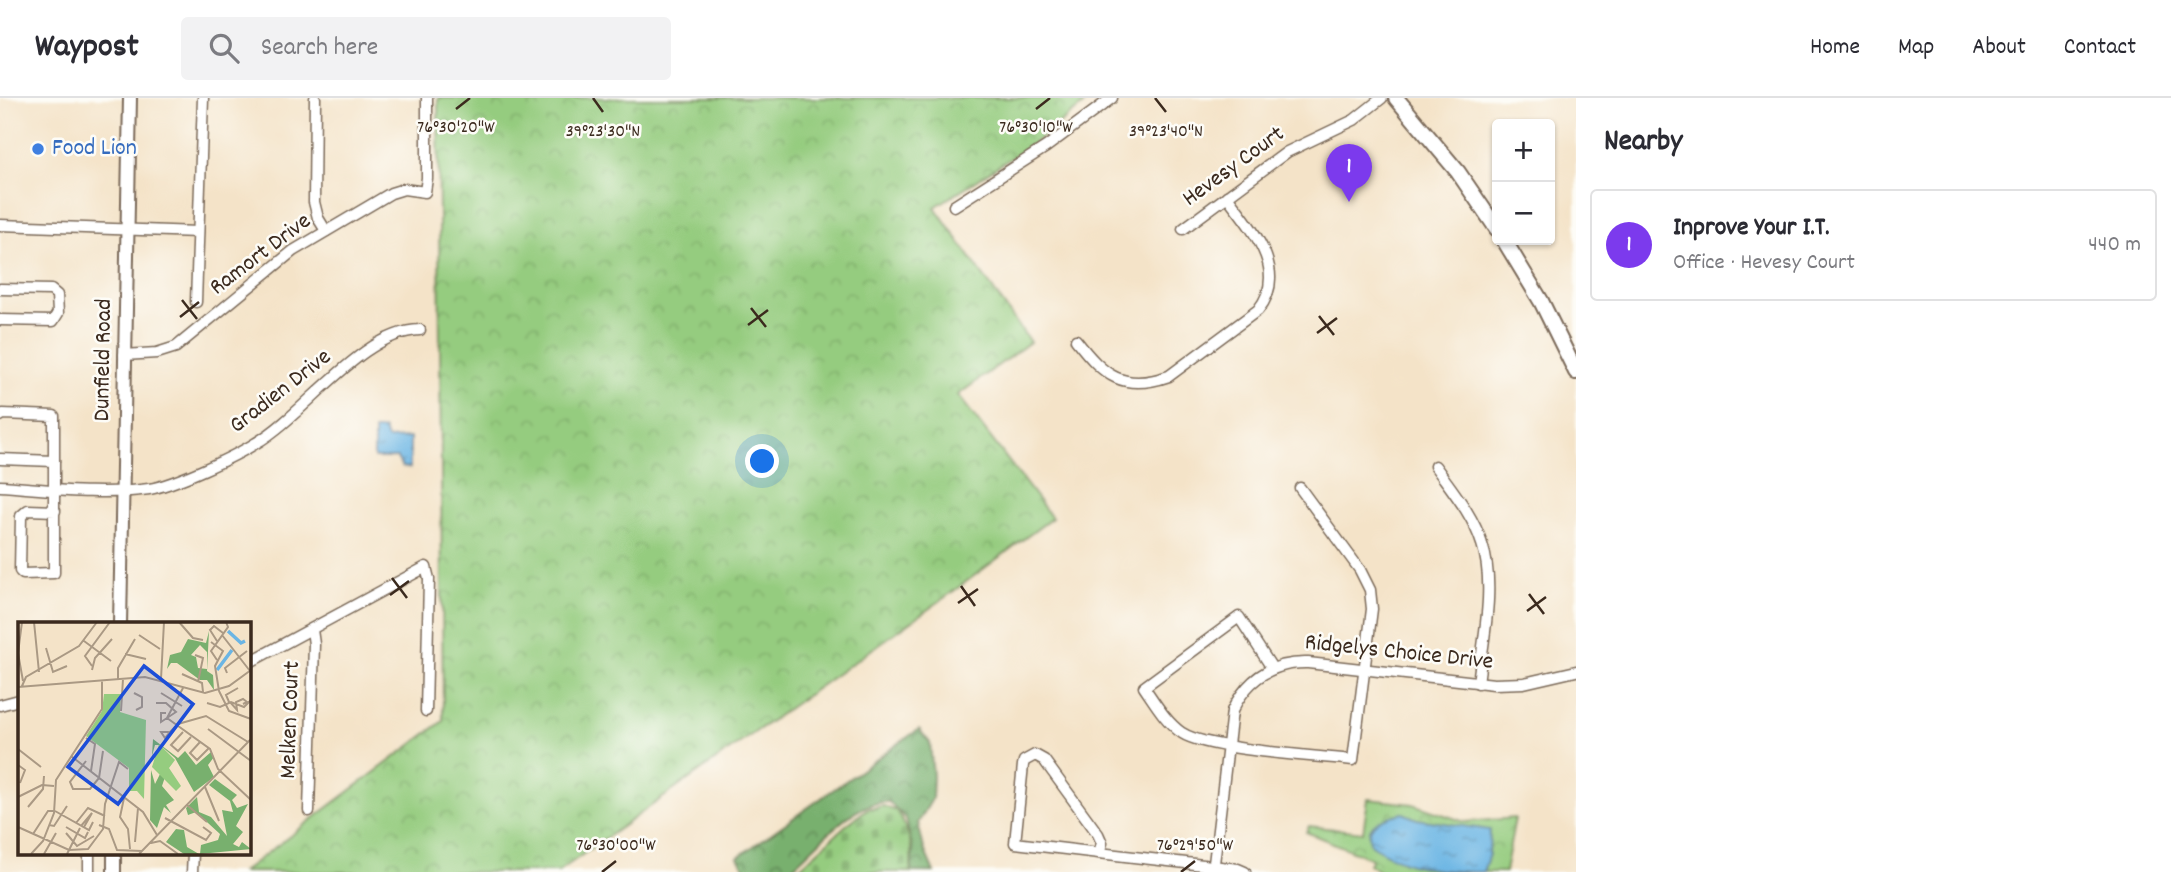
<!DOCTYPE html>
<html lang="en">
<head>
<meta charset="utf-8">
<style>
	:root { --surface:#fff; --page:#f2f2f3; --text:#2b2b33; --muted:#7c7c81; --line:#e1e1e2; --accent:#7c3aed }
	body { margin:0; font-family:Dekko,sans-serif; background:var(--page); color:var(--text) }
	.controls { position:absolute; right:21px; top:21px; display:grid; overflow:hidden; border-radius:7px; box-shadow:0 2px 5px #0004 }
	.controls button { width:63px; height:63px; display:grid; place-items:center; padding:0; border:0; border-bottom:2px solid var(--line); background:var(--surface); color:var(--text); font:35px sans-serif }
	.you { position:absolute; left:763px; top:364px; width:24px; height:24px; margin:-18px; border:5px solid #fff; border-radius:50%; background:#1a73e8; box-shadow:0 0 0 10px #1a73e833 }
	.badge { display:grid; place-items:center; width:46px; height:46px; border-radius:50%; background:var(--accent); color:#fff; font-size:23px; font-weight:700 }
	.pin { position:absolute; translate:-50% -58px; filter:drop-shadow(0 2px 4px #0008) }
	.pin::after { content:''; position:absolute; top:37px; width:24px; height:21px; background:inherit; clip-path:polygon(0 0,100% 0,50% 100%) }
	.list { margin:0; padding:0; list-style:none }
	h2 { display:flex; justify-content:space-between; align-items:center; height:91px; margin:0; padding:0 28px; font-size:30px }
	h2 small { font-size:23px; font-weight:400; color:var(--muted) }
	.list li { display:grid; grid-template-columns:46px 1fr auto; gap:21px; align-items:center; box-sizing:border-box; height:112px; margin:0 14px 14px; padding:0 14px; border:2px solid var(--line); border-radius:7px }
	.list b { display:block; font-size:26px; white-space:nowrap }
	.list p { margin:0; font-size:23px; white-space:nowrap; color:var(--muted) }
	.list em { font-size:23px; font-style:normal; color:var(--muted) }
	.icon { flex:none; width:38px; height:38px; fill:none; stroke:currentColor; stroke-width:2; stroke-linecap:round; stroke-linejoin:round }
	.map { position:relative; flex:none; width:1576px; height:774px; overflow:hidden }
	header { display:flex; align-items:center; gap:42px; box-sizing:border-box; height:98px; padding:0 35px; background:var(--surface); border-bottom:2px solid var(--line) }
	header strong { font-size:33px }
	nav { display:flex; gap:38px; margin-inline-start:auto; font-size:24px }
	.search { width:490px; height:63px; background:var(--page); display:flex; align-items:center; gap:18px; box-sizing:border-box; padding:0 24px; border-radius:7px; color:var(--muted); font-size:26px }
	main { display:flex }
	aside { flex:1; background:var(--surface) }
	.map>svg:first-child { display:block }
</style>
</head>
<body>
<header>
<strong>Waypost</strong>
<div class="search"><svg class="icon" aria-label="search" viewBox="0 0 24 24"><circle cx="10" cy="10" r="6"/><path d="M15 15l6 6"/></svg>Search here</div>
<nav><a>Home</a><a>Map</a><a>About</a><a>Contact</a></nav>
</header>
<main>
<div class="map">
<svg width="1576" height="774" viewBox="0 0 1576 774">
	<defs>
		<pattern id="forest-crowns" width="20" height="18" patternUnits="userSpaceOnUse" patternTransform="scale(1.75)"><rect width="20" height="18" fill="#78b06e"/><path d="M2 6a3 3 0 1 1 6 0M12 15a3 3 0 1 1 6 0" fill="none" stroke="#648f5a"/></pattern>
		<pattern id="cemetery-stones" width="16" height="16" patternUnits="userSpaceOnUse" patternTransform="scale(1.75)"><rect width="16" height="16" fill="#95cc7f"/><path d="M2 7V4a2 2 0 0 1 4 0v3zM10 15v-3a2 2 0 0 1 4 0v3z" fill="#81af6d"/></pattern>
		<pattern id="park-crowns" width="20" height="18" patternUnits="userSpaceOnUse" patternTransform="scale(1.75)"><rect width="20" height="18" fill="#95cc7f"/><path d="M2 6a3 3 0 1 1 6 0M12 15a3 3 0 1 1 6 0" fill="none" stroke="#81af6d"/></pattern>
		<pattern id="water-ripples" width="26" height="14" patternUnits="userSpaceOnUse" patternTransform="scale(1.75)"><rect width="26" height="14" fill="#6bb5e4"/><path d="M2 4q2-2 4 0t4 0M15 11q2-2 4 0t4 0" fill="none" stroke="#5993b8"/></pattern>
	</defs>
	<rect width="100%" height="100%" fill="#fdfcf7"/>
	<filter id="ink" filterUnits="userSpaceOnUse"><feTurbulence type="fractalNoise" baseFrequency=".0143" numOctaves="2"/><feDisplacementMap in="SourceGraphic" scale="14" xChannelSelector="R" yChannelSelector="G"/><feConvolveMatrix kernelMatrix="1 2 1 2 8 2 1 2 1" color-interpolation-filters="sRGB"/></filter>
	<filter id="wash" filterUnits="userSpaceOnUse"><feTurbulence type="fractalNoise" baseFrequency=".00686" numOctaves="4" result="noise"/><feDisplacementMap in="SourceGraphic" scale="28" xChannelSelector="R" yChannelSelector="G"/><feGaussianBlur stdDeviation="1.57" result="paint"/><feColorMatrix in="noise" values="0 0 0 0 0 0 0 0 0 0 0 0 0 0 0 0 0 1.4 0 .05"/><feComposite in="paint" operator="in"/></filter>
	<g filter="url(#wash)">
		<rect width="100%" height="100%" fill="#f4e3c8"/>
		<path fill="url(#forest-crowns)" stroke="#5a6d46" stroke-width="2" d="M919,631l11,14 3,33 -1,23 -14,24 6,26 10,23h-23l2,-20 -7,-33 -17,-17c-38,-2 -73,47 -102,70h-40l-9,-15z"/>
		<path fill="url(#cemetery-stones)" stroke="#687b4e" stroke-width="2" d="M883,708l14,5c13,22 17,36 13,61h-115l50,-46 22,-17z"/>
		<g fill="url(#park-crowns)" stroke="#687b4e" stroke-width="2">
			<polygon points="438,0 1092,0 1037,43 935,109 1030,244 958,297 1052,420 947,498 558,774 242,774 443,623"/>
			<polygon points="1368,701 1413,706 1465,724 1515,720 1505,774 1380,774 1369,766 1372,761 1306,734 1309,728 1363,734"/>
		</g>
		<g fill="url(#water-ripples)" stroke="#537081" stroke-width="2">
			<polygon points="374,332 384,332 387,341 410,340 410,370 402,369 397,360 374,360"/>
			<path d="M1403,715l14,6 73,11 -1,24 -6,18c-44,0 -75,-3 -112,-27 -9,-24 16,-28 32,-32z"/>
		</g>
	</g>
	<g filter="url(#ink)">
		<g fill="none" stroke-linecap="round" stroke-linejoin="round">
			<g stroke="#7c6b5a" stroke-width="13">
				<g id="minor">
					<polyline points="315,0 314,104 318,120 326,133"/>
					<polyline points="954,108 1046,49 1112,0"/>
					<polyline points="0,127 198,134"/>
					<polyline points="1183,131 1287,54 1354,22 1382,0"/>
					<polyline points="0,191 51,192 57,197 58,215 53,223 0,222"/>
					<polyline points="196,204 203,0"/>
					<path d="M1076,242c28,36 47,52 93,36l89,-66c32,-39 -7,-82 -31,-114"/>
					<polyline points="124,257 157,255 176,249 293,153 391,95 404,91 425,94 427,80 427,0"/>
					<polyline points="0,318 3,316 54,318 54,475 23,476 20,473 21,418 28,412 55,413"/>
					<polyline points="0,361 54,363"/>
					<path d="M1435,368c17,24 38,49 47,78 14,41 1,96 -4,139"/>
					<path d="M0,388c47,3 102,10 149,3 25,-4 85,-32 107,-46 49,-28 106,-112 164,-113"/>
					<polyline points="248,565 426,469 429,481 426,613"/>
					<path d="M1272,570l-33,-51 -95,70c11,16 22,35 38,46 26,17 135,23 171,27l19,-151 -2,-19 -10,-20 -60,-82"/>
					<polyline points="0,607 19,602"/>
					<polygon points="1035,657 1044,662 1098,736 1102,745 1099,755 1015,745 1023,667 1024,663"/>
					<polyline points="309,713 314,546 312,532"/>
					<polyline points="1099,755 1238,771 1245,774"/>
					<polyline points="89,774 89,755"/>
					<polyline points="192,774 193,755"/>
					<path d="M1213,774l19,-161c15,-32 40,-49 76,-48l186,21 30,-1 52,-12"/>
				</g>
			</g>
			<g stroke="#7c6b5a" stroke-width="16">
				<g id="tertiary">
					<polyline points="120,526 130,0"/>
					<polyline points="114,774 114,755"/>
				</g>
			</g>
			<g stroke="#7c6b5a" stroke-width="18">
				<g id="primary">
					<polyline points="1396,0 1458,74 1497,131"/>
					<polyline points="1504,142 1541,203 1576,274"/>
				</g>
			</g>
			<use href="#minor" stroke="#fff" stroke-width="10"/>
			<use href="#tertiary" stroke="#fff" stroke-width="12"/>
			<use href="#primary" stroke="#fff" stroke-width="14"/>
		</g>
	</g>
	<path fill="none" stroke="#3b2a1e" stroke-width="2.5" d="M593,0l10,14M1155,0l11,14M456,11l14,-11M1036,11l14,-11M182,202l15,19M751,210l15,19M1319,218l15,19M180,219l19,-15M748,227l20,-15M1317,235l20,-15M392,480l15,20M961,488l14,20M1529,496l15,20M390,497l19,-14M958,505l20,-14M1527,513l19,-14M602,774l14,-11M1181,774l14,-11"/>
	<circle fill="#3f7fe0" stroke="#fdfcf7" stroke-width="2.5" cx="38" cy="51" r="7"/>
	<g text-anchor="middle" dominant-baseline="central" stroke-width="5" stroke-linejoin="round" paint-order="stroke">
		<g font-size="24" fill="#366cbe" stroke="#fdfcf7" text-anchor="start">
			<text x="52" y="51">Food Lion</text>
		</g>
		<g font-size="24" fill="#3b2a1e" stroke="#fdfcf7">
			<text transform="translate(1234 69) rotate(-36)">Hevesy Court</text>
			<text transform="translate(261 157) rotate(-37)">Ramort Drive</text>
			<text transform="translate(104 262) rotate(-89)">Dunfield Road</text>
			<text transform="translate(281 294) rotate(-38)">Gradien Drive</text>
			<text transform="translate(1399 555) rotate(6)">Ridgelys Choice Drive</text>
			<text transform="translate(291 622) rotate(-88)">Melken Court</text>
		</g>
	</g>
	<g transform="translate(18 524)">
		<rect width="233" height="233" fill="#f4e3c8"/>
		<path d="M191,9l-2,40 6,4 1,15 -7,-10h-7l-23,-17h-6l-4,6 3,-14 11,-3 7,-13 18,4zM182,23l7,7v17l-9,-1 -2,-11 -5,-2zM135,117l25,19 7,-7 11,14 15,-13 3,5 -6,8 6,12 -20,15 -19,-34 -15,-13h-5l-3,11zM133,148l4,14 5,-10 5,3 -3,9 12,14 -8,5 5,8 -7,-6 -7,21 -7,-8zM197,157l22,16 -5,5 5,8 11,-4 -12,22 7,6 -10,12 6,3 3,-5 9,7 -51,5 1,-9 17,-5 2,-6 -24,-22 -8,3 -2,-7 11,-11 2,15 12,5 16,19 -5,-26 11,2 -3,-11 -21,-16zM158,207l8,1 3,17 12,7h-15l-18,-12z" fill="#78b06e" fill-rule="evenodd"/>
		<path d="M141,122l16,16 -6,8 12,18 -5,5 -24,-24z" fill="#95cc7f"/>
		<path d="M86,72h17l-1,18 26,8 -2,79 -7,-8h-8v-23l-43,-32 16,-25z" fill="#95cc7f"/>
		<path fill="none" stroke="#6bb5e4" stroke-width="3.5" d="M210,9l13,12 4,-2M199,48l15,-20"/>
		<path fill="none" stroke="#aa9984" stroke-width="2" d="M4,0l-4,31 5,28M16,0l5,50M161,0l14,16 10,2M121,13l21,14M204,13l28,36M66,19l27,20M199,19l-7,-11 4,-4 9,7M193,20l12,9 -8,15 4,25M28,26l7,24 14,-6M107,32l21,5M177,33l8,3 -5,24M199,38l-6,-9 17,-24 -2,-5M74,44l-7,-10 25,-34M74,48l3,-12 17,-19M209,51l-2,-5 22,-17M164,52l20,9 1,9M100,57v-11l17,-29M143,57l3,-57M4,64l4,-9 53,-31 18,-24M0,65l127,-10 60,16 24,-7 22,-16M165,66l-16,30 43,31 8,20 33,31M201,69l10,20 22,8M116,71l8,4v10l-6,3M143,71l21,13M211,80l-3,-7 12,-7M212,80l7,8 -1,-8 7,-3 4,3 -4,2M138,81h10l10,9 -15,10v-9h5M189,81l13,4 11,-5 13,5 7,-7M103,89l2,-32M190,107l43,32M143,110h7l1,1 -4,5zM165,110l-12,13 7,6 13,-14M151,111l9,-9 28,-8 42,26M68,116l9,6 -4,27M182,120l-10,11 7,7 12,-12M0,127l23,18M53,134l72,56 14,23M68,139l-16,21 3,7h17l9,-11 4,-27M0,143l7,5 -5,13M187,165l14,34M0,175l24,-12 12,1M106,176l-4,19 8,12 2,20M169,183l20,17M10,185l15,-18 1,-13M37,189l34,19 4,-8M147,196l41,22 5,-7 -8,-6M58,201l12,-15 17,8M31,203l5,1 13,-20M81,203l10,4 8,21 25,1M63,204l11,-13 -8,14M0,205l51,23 19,-1 15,-20 2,-25 14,-42 9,7M48,205l19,11 3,-6M48,211l11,13 17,-10M15,212l15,-23h6M117,220l3,-34M133,221l9,-2 18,13M13,232l12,-13 11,-28 2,-33 46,-71v-28M26,232l12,-21M49,232l13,-26M121,232l112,-115"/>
		<path fill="#1d4ed8" fill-opacity="0.15" stroke="#1d4ed8" stroke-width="3.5" d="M126,44l49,38 -75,100 -50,-37z"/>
		<rect width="233" height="233" fill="none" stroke="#3b2a1e" stroke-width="3.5"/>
	</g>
	<g font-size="18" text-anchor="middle" fill="#3b2a1e" stroke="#fdfcf7" stroke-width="5" stroke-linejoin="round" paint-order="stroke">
		<text x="456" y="34">76°30'20"W</text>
		<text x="1036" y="34">76°30'10"W</text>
		<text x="603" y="38">39°23'30"N</text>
		<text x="1166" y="38">39°23'40"N</text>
		<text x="616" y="752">76°30'00"W</text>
		<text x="1195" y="752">76°29'50"W</text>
	</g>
</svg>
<div class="controls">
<button>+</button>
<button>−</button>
</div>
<div class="you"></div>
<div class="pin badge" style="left:1349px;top:104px">1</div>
</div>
<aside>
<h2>Nearby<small></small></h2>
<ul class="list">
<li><span class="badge">1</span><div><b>Inprove Your I.T.</b><p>Office · Hevesy Court</p></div><em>440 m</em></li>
</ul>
</aside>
</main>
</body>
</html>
